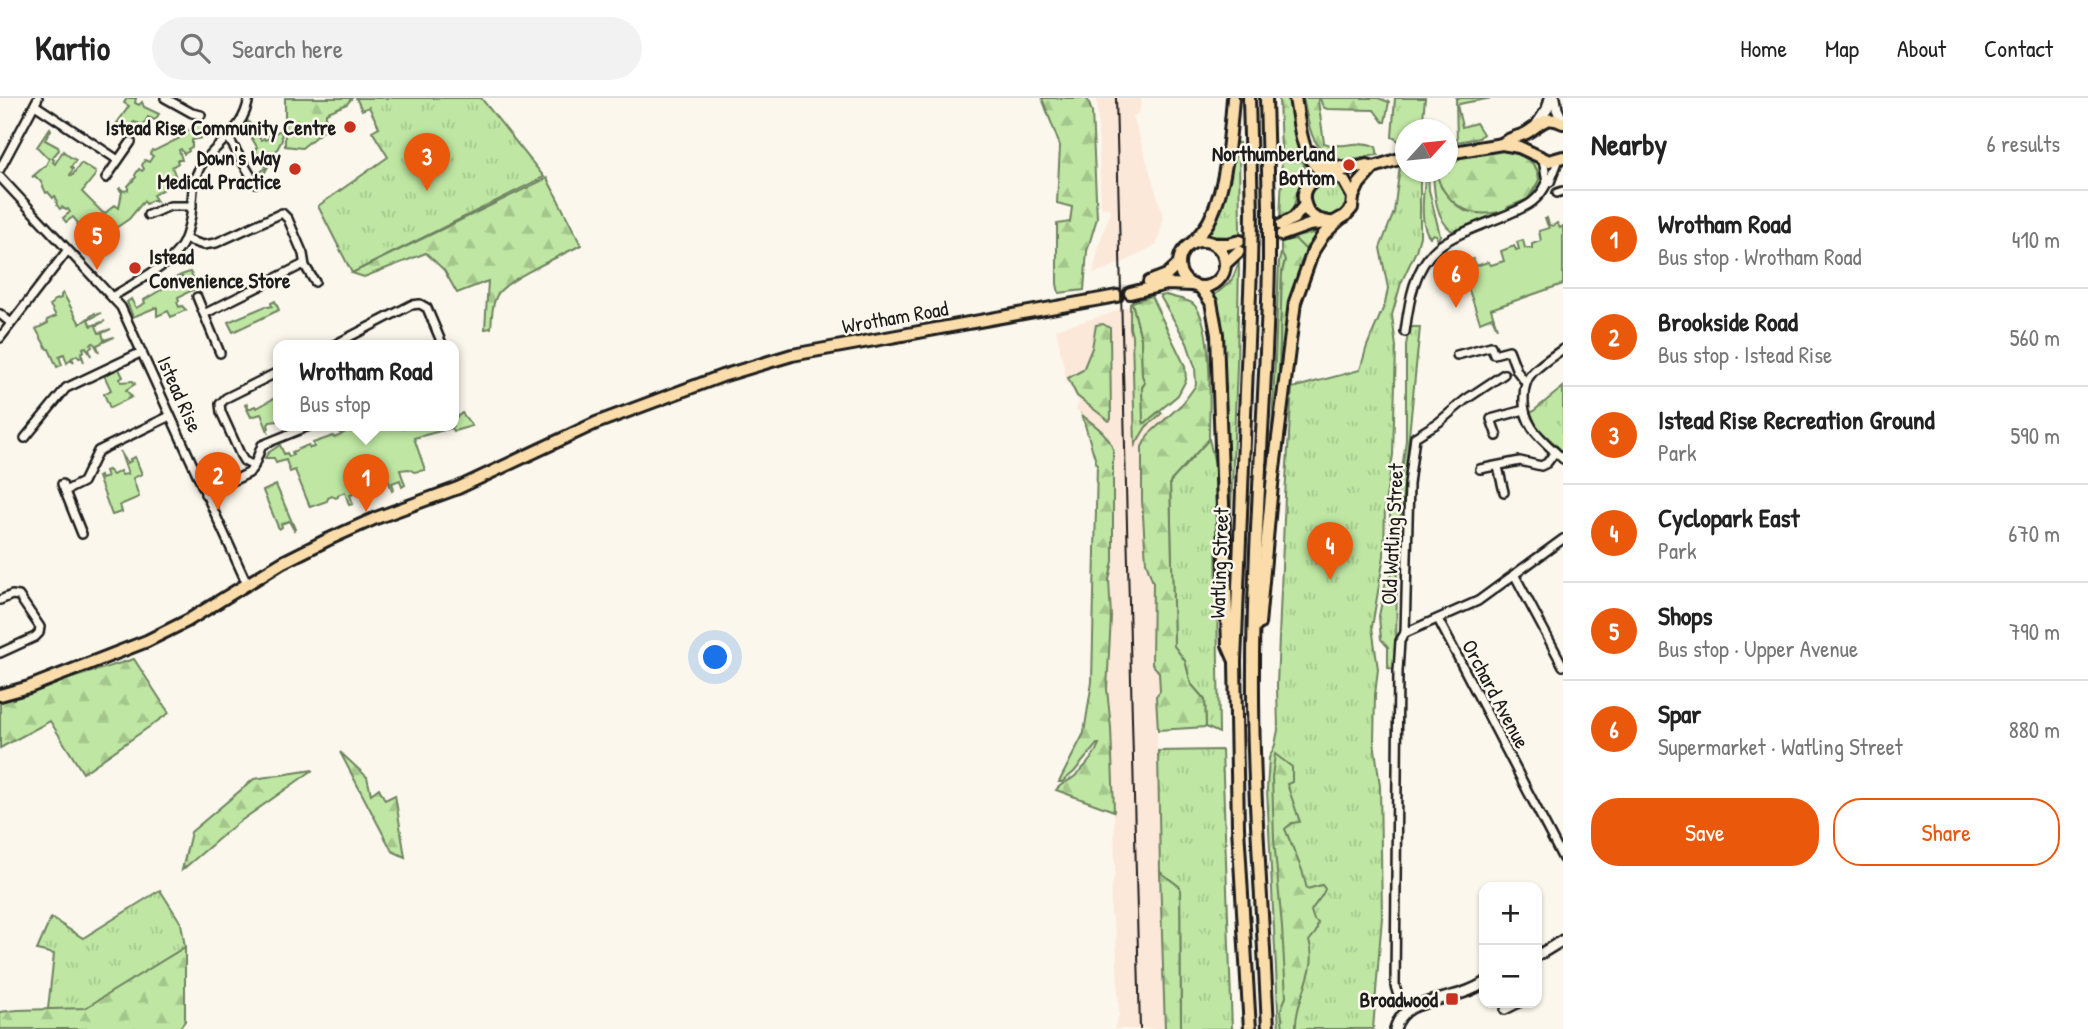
<!DOCTYPE html>
<html lang="en">
<head>
<meta charset="utf-8">
<style>
	:root { --surface:#fff; --page:#f2f2f2; --text:#222; --muted:#767676; --line:#e0e0e0; --accent:#ea580c }
	body { margin:0; font-family:"Patrick Hand",sans-serif; background:var(--page); color:var(--text) }
	.controls { position:absolute; right:21px; bottom:21px; display:grid; overflow:hidden; border-radius:14px; box-shadow:0 2px 5px #0004 }
	.controls button { width:63px; height:63px; display:grid; place-items:center; padding:0; border:0; border-bottom:2px solid var(--line); background:var(--surface); color:var(--text); font:35px sans-serif }
	.compass { position:absolute; left:1395px; top:21px; width:63px; height:63px; border-radius:50%; background:var(--surface); box-shadow:0 2px 5px #0004; rotate:63deg }
	.you { position:absolute; left:716px; top:560px; width:24px; height:24px; margin:-18px; border:5px solid #fff; border-radius:50%; background:#1a73e8; box-shadow:0 0 0 10px #1a73e833 }
	.badge { display:grid; place-items:center; width:46px; height:46px; border-radius:50%; background:var(--accent); color:#fff; font-size:23px; font-weight:700 }
	.pin { position:absolute; translate:-50% -58px; filter:drop-shadow(0 2px 4px #0008) }
	.pin::after { content:''; position:absolute; top:37px; width:24px; height:21px; background:inherit; clip-path:polygon(0 0,100% 0,50% 100%) }
	.popup { position:absolute; left:273px; top:242px; width:186px; height:91px; box-sizing:border-box; display:grid; place-content:center; border-radius:14px; background:var(--surface); filter:drop-shadow(0 2px 5px #0005); font-size:23px; white-space:nowrap; color:var(--muted) }
	.popup b { font-size:26px; color:var(--text) }
	.popup::after { content:''; position:absolute; left:50%; top:100%; margin-left:-14px; border:14px solid transparent; border-top-color:var(--surface) }
	.list { margin:0; padding:0; list-style:none }
	h2 { display:flex; justify-content:space-between; align-items:center; height:91px; margin:0; padding:0 28px; font-size:30px }
	h2 small { font-size:23px; font-weight:400; color:var(--muted) }
	.list li { display:grid; grid-template-columns:46px 1fr auto; gap:21px; align-items:center; box-sizing:border-box; height:98px; padding:0 28px; border-top:2px solid var(--line) }
	.list b { display:block; font-size:26px; white-space:nowrap }
	.list p { margin:0; font-size:23px; white-space:nowrap; color:var(--muted) }
	.list em { font-size:23px; font-style:normal; color:var(--muted) }
	.actions { display:flex; gap:14px; padding:21px 28px }
	.actions a { flex:1; padding:16px 0; border:2px solid var(--accent); border-radius:28px; text-align:center; font-size:24px; color:var(--accent) }
	.actions .main { background:var(--accent); color:#fff }
	.icon { flex:none; width:38px; height:38px; fill:none; stroke:currentColor; stroke-width:2; stroke-linecap:round; stroke-linejoin:round }
	.map { position:relative; flex:none; width:1563px; height:931px; overflow:hidden }
	header { display:flex; align-items:center; gap:42px; box-sizing:border-box; height:98px; padding:0 35px; background:var(--surface); border-bottom:2px solid var(--line) }
	header strong { font-size:33px }
	nav { display:flex; gap:38px; margin-inline-start:auto; font-size:24px }
	.search { width:490px; height:63px; background:var(--page); display:flex; align-items:center; gap:18px; box-sizing:border-box; padding:0 24px; border-radius:38px; color:var(--muted); font-size:26px }
	main { display:flex }
	aside { flex:1; background:var(--surface) }
	.map>svg:first-child { display:block }
</style>
</head>
<body>
<header>
<strong>Kartio</strong>
<div class="search"><svg class="icon" aria-label="search" viewBox="0 0 24 24"><circle cx="10" cy="10" r="6"/><path d="M15 15l6 6"/></svg>Search here</div>
<nav><a>Home</a><a>Map</a><a>About</a><a>Contact</a></nav>
</header>
<main>
<div class="map">
<svg width="1563" height="931" viewBox="0 0 1563 931">
	<defs>
		<pattern id="grass-tufts" width="24" height="20" patternUnits="userSpaceOnUse" patternTransform="scale(1.75)"><rect width="24" height="20" fill="#bfe7a3"/><path d="M3 7l-1-3M5 7V3M7 7l1-3M15 17l-1-3M17 17v-4M19 17l1-3" fill="none" stroke="#a4c68c"/></pattern>
		<pattern id="forest-firs" width="22" height="20" patternUnits="userSpaceOnUse" patternTransform="scale(1.75)"><rect width="22" height="20" fill="#bfe7a3"/><path d="M5 1l3.5 6h-7zM16 11l3.5 6h-7z" fill="#a4c68c"/></pattern>
	</defs>
	<rect width="100%" height="100%" fill="#fbf7ec"/>
	<filter id="ink" filterUnits="userSpaceOnUse"><feTurbulence type="fractalNoise" baseFrequency=".0143" numOctaves="2"/><feDisplacementMap in="SourceGraphic" scale="14" xChannelSelector="R" yChannelSelector="G"/><feConvolveMatrix kernelMatrix="1 2 1 2 8 2 1 2 1" color-interpolation-filters="sRGB"/></filter>
	<g filter="url(#ink)">
		<g fill="#fbe8d9">
			<polygon points="1097,0 1142,0 1139,15 1133,18 1162,114 1163,122 1157,146 1128,162 1093,176 1099,148 1111,111 1101,109"/>
			<polygon points="1151,198 1185,268 1186,282 1178,297 1161,312 1167,320 1148,337 1142,349 1142,402 1146,464 1153,485 1152,566 1159,574 1160,594 1156,598 1165,931 1114,931 1119,917 1116,837 1111,817 1111,795 1115,773 1114,713 1106,594 1111,519 1109,482 1113,463 1114,357 1110,342 1076,311 1079,304 1067,285 1056,231 1109,216"/>
		</g>
		<g fill="url(#grass-tufts)" stroke="#6e8260" stroke-width="2">
			<polygon points="356,0 481,0 544,79 352,175 318,108 388,59 372,33 379,29 369,9 362,12"/>
			<polygon points="1395,0 1425,0 1422,31 1406,32 1406,74 1420,74 1420,138 1416,153 1401,185 1392,217 1396,249 1393,357 1385,405 1384,458 1372,529 1378,571 1375,597 1374,643 1380,688 1382,819 1373,931 1279,931 1267,691 1269,660 1275,647 1278,632 1277,587 1285,398 1292,290 1360,272 1367,248 1385,206 1388,190 1380,150 1394,114 1403,45 1392,39"/>
			<polygon points="1230,44 1239,45 1240,139 1204,138"/>
			<path d="M1504,50c9,3 19,5 28,10 21,13 8,37 -10,46l-63,27h-7c-17,-12 -18,-41 -19,-59l4,1 4,14 14,17 10,7 31,2 32,-14 7,-9 5,-15c-10,-21 -31,-26 -52,-22z"/>
			<path d="M1426,74h2l1,18 11,45 -3,8 -1,-8 -3,-1 -3,3c-12,-13 -6,-49 -4,-65z"/>
			<circle cx="1329" cy="100" r="18"/>
			<path d="M1321,133l-21,47 -30,203 9,-219 2,-9 4,6 -3,14 -3,103c7,-43 13,-84 29,-124l-13,-12 -14,1z"/>
			<path d="M1239,165l-2,103 -8,189 -11,-235 -5,-24c7,-5 14,-10 19,-17 3,-5 4,-11 7,-16z"/>
			<polygon points="1132,204 1141,241 1142,277 1145,285 1142,289 1144,325 1160,313 1162,315 1146,329 1135,347 1132,238 1130,230 1130,206"/>
			<polygon points="1412,229 1420,229 1397,456 1396,571 1388,570 1388,549 1381,541 1379,518 1386,483 1391,478 1394,454 1395,435 1390,426 1390,407 1393,393 1398,388 1401,379 1406,342 1406,247 1409,231"/>
			<polygon points="1563,289 1563,354 1537,329 1531,315"/>
			<polygon points="1209,341 1215,366 1219,635 1206,629 1205,602 1191,586 1185,563 1174,548 1170,384"/>
			<polygon points="1222,652 1232,931 1181,931 1180,789 1160,774 1158,653"/>
			<polygon points="160,792 181,825 185,849 85,911 48,911 54,856 37,852 51,820 83,840"/>
		</g>
		<g fill="url(#forest-firs)" stroke="#6e8260" stroke-width="2">
			<polygon points="285,0 352,0 347,6 326,15 326,30 302,50 285,48"/>
			<polygon points="1042,0 1087,0 1092,14 1097,120 1087,153 1084,192 1059,195 1057,186 1057,126 1070,124 1072,109 1057,105 1060,48"/>
			<polygon points="1279,0 1290,0 1305,72 1292,113 1280,121 1282,77"/>
			<path d="M1303,0h75l11,4 -4,20h-2l-9,-12 -47,-1 -4,-2 -3,-8 -2,1 6,43c17,7 36,-5 52,4l2,8 -41,6c-29,-17 -27,-33 -34,-63z"/>
			<path d="M1456,0h35c-11,3 -22,3 -34,7l5,22 14,-4 7,11 -4,4 -22,4z"/>
			<path d="M1503,52c17,4 36,11 36,30l-11,19 -20,8 1,2c-28,10 -53,4 -68,-23 -2,-4 -4,-11 -6,-14h13v-13l8,3 5,-5z"/>
			<path d="M547,80l34,67c-19,10 -68,32 -81,46 -8,8 -8,26 -9,37l-6,1 3,-48 -31,12 -13,-23 -18,-17 -62,24 -12,-4z"/>
			<polygon points="1295,141 1308,154 1298,178 1289,215 1279,279 1282,175 1285,162 1281,155 1281,144"/>
			<path d="M1166,197c8,3 20,4 26,8 23,17 17,108 17,136l-39,43 4,164 11,15 6,23 14,16 1,27 -48,3 -2,-34 4,-5 -1,-19 -7,-8 1,-81 -7,-21 -4,-62v-53l6,-12 35,-32 13,-18 -1,-18 -8,-24 -27,-47z"/>
			<polygon points="1151,198 1185,268 1186,282 1178,297 1145,325 1143,323 1142,290 1145,285 1142,277 1141,240 1132,204"/>
			<polygon points="1103,226 1110,230 1111,321 1109,323 1077,298 1068,280 1083,272 1092,250 1096,227"/>
			<path d="M1082,317c12,10 26,18 31,34v112l-4,19 2,37 -4,72 4,39 3,83 -58,-21c5,-7 12,-8 18,-13 10,-9 21,-22 25,-33h-2l-23,28 -12,10h-3l25,-49 8,-51 5,-217z"/>
			<polygon points="134,561 169,615 83,675 50,623 0,650 0,602"/>
			<polygon points="340,654 367,679 371,696 379,690 385,702 395,697 405,759 392,753"/>
			<path d="M1275,656l17,13v15l-5,2 13,38 -8,1 -7,6 17,41 5,19 15,-4 3,4c-3,9 -10,14 -14,22l3,9 4,3 -2,9 -7,9c11,29 -15,59 -13,88h-13l-2,-20 5,-12 -4,-70 -8,-88 -2,-62z"/>
			<polygon points="313,672 235,727 182,772 191,734 254,681"/>
			<polygon points="1160,774 1180,789 1181,931 1165,931"/>
			<polygon points="185,849 185,923 179,931 0,931 0,914 18,912 85,910"/>
		</g>
		<g fill="#bfe7a3" stroke="#6e8260" stroke-width="2">
			<polygon points="127,0 136,0 135,5 139,7 142,4 144,9 159,16 155,22 148,19 143,27 134,24 123,36 115,28 129,8 124,5"/>
			<polygon points="200,20 206,31 202,32 198,36 201,40 192,42 192,49 188,51 189,53 184,56 181,51 179,52 182,62 177,62 178,65 172,69 177,82 163,88 164,91 153,97 158,105 154,101 146,106 144,103 129,121 92,146 89,141 91,139 90,137 87,138 84,133 82,135 77,127 78,125 73,119 66,124 63,120 70,114 68,111 66,112 62,109 60,111 57,107 56,99 55,98 53,100 48,94 46,95 41,84 35,78 32,79 46,67 49,61 37,49 50,30 51,32 45,42 58,49 59,52 52,60 54,62 53,64 55,66 63,53 70,59 76,62 71,69 73,71 70,77 72,78 81,65 95,74 96,76 82,94 104,116 115,107 119,110 122,94 119,91 120,90 124,93 128,92 128,88 136,79 135,77 139,71 142,73 144,71 142,67 145,62 149,64 153,58 150,56 152,52 154,53 184,38"/>
			<polygon points="248,23 261,42 264,40 265,42 270,40 269,38 281,32 282,42 263,78 260,74 266,70 255,52 257,49 248,34 240,39 239,36"/>
			<polygon points="1547,120 1549,127 1553,128 1557,125 1560,130 1563,128 1563,186 1491,211 1497,230 1492,219 1480,224 1460,166 1473,161 1476,168 1488,164 1491,167 1504,163 1501,153 1514,148 1516,152 1519,151 1517,144 1523,142 1525,150 1532,150 1532,146 1541,143 1539,133 1549,130 1545,121"/>
			<polygon points="190,174 199,189 178,199 179,203 177,204 179,209 182,208 186,212 171,219 168,213 157,218 157,209 133,219 127,204 131,201 136,210 145,205 144,202 169,187 173,188 170,183 179,178 182,182 184,181 181,177"/>
			<polygon points="63,195 80,226 95,215 96,217 101,215 88,222 91,228 105,223 96,228 99,235 111,231 102,235 104,242 114,239 97,247 99,254 94,245 91,246 92,249 89,251 91,258 86,249 83,250 84,253 81,255 84,264 82,259 79,260 77,257 72,260 74,264 71,261 67,265 64,256 59,258 62,267 57,269 49,251 47,251 36,231 48,225 47,222 56,218 50,207 53,205 53,203 61,200 61,197"/>
			<polygon points="275,203 279,212 233,234 228,224 266,208 269,209 272,208 271,205"/>
			<polygon points="125,267 119,271 123,279 120,281 121,284 133,283 135,286 126,292 132,299 110,310 104,296 111,292 104,277"/>
			<polygon points="278,298 278,323 270,324 268,327 269,330 267,331 269,336 261,316 251,319 245,307 247,306 249,311 255,308 257,310"/>
			<polygon points="454,314 457,319 462,315 472,328 454,333 452,330 414,340 425,372 414,374 409,371 400,372 405,387 402,389 400,382 392,385 394,391 392,393 388,381 384,382 382,378 377,380 380,389 378,389 375,383 368,385 369,390 360,393 360,396 358,397 356,391 352,392 353,396 350,397 353,406 349,407 345,394 338,397 338,399 336,400 332,398 328,400 327,403 310,409 295,372 290,374 286,362 276,365 274,360 265,360 268,355 280,347 284,356 287,355 289,359 293,357 292,354 308,347 310,350 314,349 313,345 333,338 334,340 341,337 340,335 342,336 349,332 350,334 357,331 358,328 359,331 361,328 401,328 402,331 409,328 453,328"/>
			<polygon points="120,353 127,365 131,363 130,361 135,359 142,376 133,380 139,399 120,407 122,414 112,417 98,379 100,378 101,381 107,379 105,373 108,372 113,377 120,373 122,377 128,376"/>
			<polygon points="276,387 295,431 294,432 289,423 281,426 282,429 279,431 263,393"/>
		</g>
		<g fill="none" stroke-linecap="round" stroke-linejoin="round">
			<g stroke="#dad6cd" stroke-width="10" stroke-dasharray="10 5" stroke-linecap="butt">
				<polyline points="1240,143 1281,127"/>
				<polyline points="1239,153 1281,137"/>
				<polyline points="1118,194 1130,190"/>
			</g>
			<g stroke="#1c1c1c" stroke-width="12">
				<g id="minor">
					<polyline points="165,0 192,15 201,17"/>
					<polyline points="35,7 118,62"/>
					<polyline points="228,39 255,85"/>
					<polyline points="1543,61 1547,85"/>
					<polyline points="0,71 38,0"/>
					<polyline points="0,79 121,209 247,486"/>
					<polyline points="106,80 131,44"/>
					<polyline points="1557,95 1563,93"/>
					<polyline points="148,117 170,108 192,108"/>
					<polyline points="185,141 203,147 216,145 282,115 288,121 303,156 305,168 315,184"/>
					<path d="M112,199c17,-11 52,-29 63,-43 11,-11 13,-25 16,-39 2,-17 0,-32 9,-48 18,-27 43,-34 49,-69"/>
					<polyline points="197,199 220,255"/>
					<polyline points="0,216 11,225"/>
					<polyline points="204,216 304,166"/>
					<path d="M1405,234c4,-29 8,-63 32,-84 16,-14 54,-26 74,-35 17,-7 28,-13 36,-30l3,-1 9,-23"/>
					<polyline points="0,240 67,153"/>
					<polyline points="332,248 411,207 420,206 427,210 443,248"/>
					<path d="M1563,251c-10,7 -21,14 -30,23 -7,7 -9,16 -9,25 -2,30 20,44 39,62"/>
					<polyline points="1457,257 1491,248 1494,256 1509,252 1517,273 1526,285"/>
					<polyline points="1497,338 1491,321 1524,312"/>
					<polyline points="25,340 66,290 142,254"/>
					<polyline points="254,368 244,363 241,358 221,314 220,306 226,300 278,274"/>
					<polyline points="1498,369 1504,394"/>
					<polyline points="1480,371 1520,363 1541,368 1547,365 1555,354"/>
					<polyline points="62,386 82,436"/>
					<polyline points="65,393 83,384 98,353 170,318"/>
					<polyline points="205,396 249,375 254,368 262,347 309,328"/>
					<polyline points="1514,476 1563,568"/>
					<polyline points="0,502 12,497 19,498 40,529 39,535 35,539 0,555"/>
					<polyline points="1438,521 1563,761"/>
					<polyline points="1405,535 1400,543 1398,573 1395,888 1400,904 1407,912"/>
					<polyline points="1405,535 1409,386 1415,339 1439,324 1465,302 1504,276"/>
					<polyline points="1405,535 1478,503 1563,441"/>
					<polyline points="1505,912 1519,905"/>
				</g>
			</g>
			<g stroke="#1c1c1c" stroke-width="14">
				<g id="tertiary">
					<polyline points="1555,0 1557,11 1563,24"/>
					<polyline points="1537,26 1547,11 1550,0"/>
					<polyline points="1537,858 1563,842"/>
					<path d="M1395,931c7,-25 32,-26 53,-32 13,-3 25,-7 36,-14"/>
				</g>
			</g>
			<g stroke="#1c1c1c" stroke-width="16">
				<g id="primary">
					<path d="M1502,46c8,-7 18,-7 26,-12 13,-8 18,-18 35,-9"/>
					<polyline points="1311,54 1321,65 1345,70"/>
					<polyline points="1448,55 1502,46 1519,49 1549,63 1563,59"/>
					<polyline points="1331,75 1344,83 1353,99"/>
					<path d="M1329,124c-11,-2 -19,-4 -23,-15 -14,-34 41,-36 61,-42l7,2 25,-8"/>
					<polyline points="1281,127 1294,120 1305,107"/>
					<polyline points="1281,137 1309,127 1334,124 1345,118 1352,110 1353,99 1359,86 1374,69"/>
					<circle cx="1202" cy="166" r="23"/>
					<polyline points="1213,146 1228,146 1240,143"/>
					<polyline points="1226,165 1239,153"/>
					<polyline points="1149,184 1167,177 1179,166"/>
					<polyline points="1130,195 1167,186 1192,187"/>
					<polyline points="0,597 29,589 147,543 187,523 283,464 327,442 376,420 458,390 596,325 722,278 792,257 1117,198"/>
				</g>
			</g>
			<g stroke="#1c1c1c" stroke-width="16">
				<g id="trunk">
					<polyline points="1249,0 1252,115"/>
					<polyline points="1266,0 1269,109"/>
					<path d="M1295,0c5,26 5,62 31,76"/>
					<path d="M1192,145c7,-8 15,-16 19,-26 16,-34 19,-82 22,-119"/>
					<polyline points="1201,190 1211,204 1217,236 1228,547 1234,561"/>
					<polyline points="1259,526 1272,387 1295,204 1313,153 1324,136 1340,121"/>
					<polyline points="1250,931 1238,729 1235,564 1251,170"/>
					<path d="M1268,931c-5,-120 -16,-240 -15,-361 0,-136 14,-272 16,-408"/>
				</g>
			</g>
			<use href="#minor" stroke="#fbf7ec" stroke-width="7"/>
			<use href="#tertiary" stroke="#fbf7ec" stroke-width="9"/>
			<use href="#primary" stroke="#faddab" stroke-width="10"/>
			<use href="#trunk" stroke="#faddab" stroke-width="10"/>
			<polyline stroke="#1c1c1c" stroke-width="2" points="1116,0 1140,931"/>
			<g stroke="#1c1c1c" stroke-width="16" stroke-linecap="butt">
				<g id="trunk-bridge">
					<polyline points="1269,162 1269,109"/>
					<polyline points="1251,170 1252,115"/>
				</g>
			</g>
			<use href="#trunk-bridge" stroke="#faddab" stroke-width="10"/>
		</g>
	</g>
	<g fill="#c8321e" stroke="#fbf7ec" stroke-width="2.5">
		<circle cx="350" cy="29" r="7"/>
		<circle cx="1349" cy="67" r="7"/>
		<circle cx="295" cy="71" r="7"/>
		<circle cx="135" cy="170" r="7"/>
		<rect x="1445" y="894" width="14" height="14" rx="3.5"/>
	</g>
	<g text-anchor="middle" dominant-baseline="central" stroke-width="5" stroke-linejoin="round" paint-order="stroke">
		<g font-size="21" font-weight="bold" fill="#1c1c1c" stroke="#fbf7ec" text-anchor="end">
			<text x="336" y="29">Istead Rise Community Centre</text>
			<text x="1335" y="55">Northumberland<tspan x="1335" dy="24">Bottom</tspan></text>
			<text x="281" y="59">Down's Way<tspan x="281" dy="24">Medical Practice</tspan></text>
			<text x="149" y="158" text-anchor="start">Istead<tspan x="149" dy="24">Convenience Store</tspan></text>
			<text x="1438" y="901">Broadwood</text>
		</g>
		<g font-size="21" fill="#1c1c1c" stroke="#fbf7ec">
			<text transform="translate(895 219) rotate(-10)">Wrotham Road</text>
			<text transform="translate(180 296) rotate(66)">Istead Rise</text>
			<text transform="translate(1392 436) rotate(-87)">Old Watling Street</text>
			<text transform="translate(1219 465) rotate(-88)">Watling Street</text>
			<text transform="translate(1496 596) rotate(62)">Orchard Avenue</text>
		</g>
	</g>
</svg>
<div class="controls">
<button>+</button>
<button>−</button>
</div>
<svg class="compass" viewBox="-18 -18 36 36"><path d="M0-13l5 13h-10z" fill="#e53935"/><path d="M0 13l5-13h-10z" fill="#767676"/></svg>
<div class="you"></div>
<div class="pin badge" style="left:366px;top:414px">1</div>
<div class="popup"><b>Wrotham Road</b>Bus stop</div>
<div class="pin badge" style="left:218px;top:412px">2</div>
<div class="pin badge" style="left:427px;top:93px">3</div>
<div class="pin badge" style="left:1330px;top:482px">4</div>
<div class="pin badge" style="left:97px;top:172px">5</div>
<div class="pin badge" style="left:1456px;top:210px">6</div>
</div>
<aside>
<h2>Nearby<small>6 results</small></h2>
<ul class="list">
<li><span class="badge">1</span><div><b>Wrotham Road</b><p>Bus stop · Wrotham Road</p></div><em>410 m</em></li>
<li><span class="badge">2</span><div><b>Brookside Road</b><p>Bus stop · Istead Rise</p></div><em>560 m</em></li>
<li><span class="badge">3</span><div><b>Istead Rise Recreation Ground</b><p>Park</p></div><em>590 m</em></li>
<li><span class="badge">4</span><div><b>Cyclopark East</b><p>Park</p></div><em>670 m</em></li>
<li><span class="badge">5</span><div><b>Shops</b><p>Bus stop · Upper Avenue</p></div><em>790 m</em></li>
<li><span class="badge">6</span><div><b>Spar</b><p>Supermarket · Watling Street</p></div><em>880 m</em></li>
</ul>
<div class="actions"><a class="main">Save</a><a>Share</a></div>
</aside>
</main>
</body>
</html>
